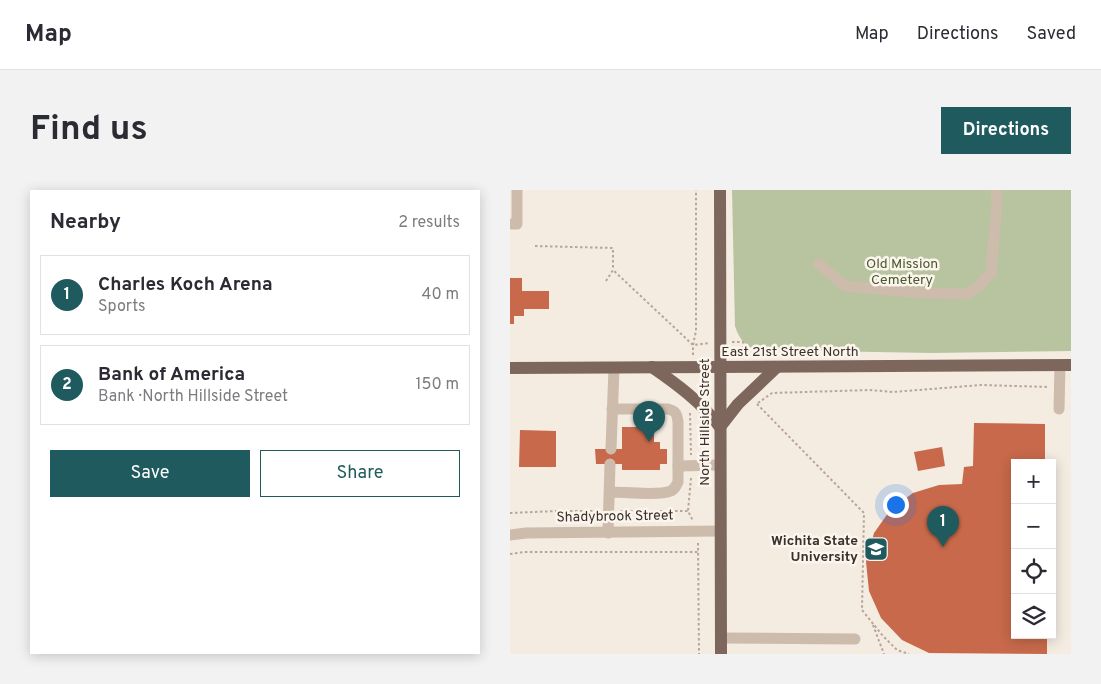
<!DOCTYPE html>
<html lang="en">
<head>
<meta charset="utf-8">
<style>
	:root { --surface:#fff; --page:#f2f2f3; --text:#2b2b33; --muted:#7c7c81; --line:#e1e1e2; --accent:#1f5a5e }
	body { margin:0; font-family:Overpass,sans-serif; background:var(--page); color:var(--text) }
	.controls { position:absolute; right:15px; bottom:15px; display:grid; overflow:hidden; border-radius:0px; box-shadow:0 2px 12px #0003 }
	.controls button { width:45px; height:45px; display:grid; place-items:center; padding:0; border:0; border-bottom:1px solid var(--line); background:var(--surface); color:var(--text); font:25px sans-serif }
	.you { position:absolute; left:385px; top:314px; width:18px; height:18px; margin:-12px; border:4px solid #fff; border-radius:50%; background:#1a73e8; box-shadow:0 0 0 8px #1a73e833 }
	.badge { display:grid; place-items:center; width:32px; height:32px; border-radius:50%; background:var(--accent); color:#fff; font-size:16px; font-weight:700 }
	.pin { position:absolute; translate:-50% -41px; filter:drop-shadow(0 1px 2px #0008) }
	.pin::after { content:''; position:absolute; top:26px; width:18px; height:15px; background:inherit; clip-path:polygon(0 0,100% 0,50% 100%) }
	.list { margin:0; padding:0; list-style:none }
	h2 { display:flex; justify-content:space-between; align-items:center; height:65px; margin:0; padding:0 20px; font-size:21px }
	h2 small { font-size:16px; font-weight:400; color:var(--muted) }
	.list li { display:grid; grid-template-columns:32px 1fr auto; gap:15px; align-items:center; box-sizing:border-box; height:80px; margin:0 10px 10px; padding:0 10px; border:1px solid var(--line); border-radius:0px }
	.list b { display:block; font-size:19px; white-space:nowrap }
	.list p { margin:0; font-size:16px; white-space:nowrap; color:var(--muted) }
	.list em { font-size:16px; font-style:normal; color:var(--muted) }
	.actions { display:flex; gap:10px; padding:15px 20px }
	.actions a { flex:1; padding:11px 0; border:1px solid var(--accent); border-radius:0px; text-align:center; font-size:18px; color:var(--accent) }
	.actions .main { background:var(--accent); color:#fff }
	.icon { flex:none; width:28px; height:28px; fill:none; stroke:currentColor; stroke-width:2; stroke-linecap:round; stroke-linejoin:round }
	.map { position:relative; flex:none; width:561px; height:464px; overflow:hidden; border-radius:0px }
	header { display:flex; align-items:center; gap:30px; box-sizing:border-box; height:70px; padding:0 25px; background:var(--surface); border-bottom:1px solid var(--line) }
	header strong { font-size:24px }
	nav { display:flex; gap:28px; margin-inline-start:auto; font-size:18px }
	.intro { display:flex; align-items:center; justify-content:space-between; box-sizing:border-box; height:120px; padding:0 30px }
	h1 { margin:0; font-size:35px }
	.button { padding:12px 22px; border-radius:0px; background:var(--accent); color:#fff; font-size:18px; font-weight:700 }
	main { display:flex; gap:30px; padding:0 30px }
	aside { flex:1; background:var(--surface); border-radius:0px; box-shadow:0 2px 12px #0003 }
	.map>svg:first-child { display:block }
</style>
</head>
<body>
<header>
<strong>Map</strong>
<nav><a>Map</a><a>Directions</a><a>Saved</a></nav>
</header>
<div class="intro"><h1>Find us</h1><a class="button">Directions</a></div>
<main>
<aside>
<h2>Nearby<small>2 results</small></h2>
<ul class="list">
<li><span class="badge">1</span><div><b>Charles Koch Arena</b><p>Sports</p></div><em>40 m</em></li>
<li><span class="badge">2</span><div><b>Bank of America</b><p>Bank · North Hillside Street</p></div><em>150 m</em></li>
</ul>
<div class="actions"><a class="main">Save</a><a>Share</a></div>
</aside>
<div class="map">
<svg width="561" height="464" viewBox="0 0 561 464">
	<rect width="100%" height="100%" fill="#f4ebe1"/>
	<path fill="#b8c4a0" d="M222,0h339v161l-139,2 -177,-3c-12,-6 -16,-12 -20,-24z"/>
	<g fill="#c8694b">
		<polygon points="0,88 12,88 12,101 39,101 39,119 14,119 14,126 4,126 4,134 0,134"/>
		<polygon points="464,233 535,234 535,273 505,273 505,445 537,445 537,464 419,463 392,450 371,428 359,401 356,372 364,343 381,319 403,303 429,295 452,294 454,277 463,276"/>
		<polygon points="112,237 144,237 144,252 150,252 150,259 157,259 157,274 150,274 150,280 112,280 112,274 86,274 85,259 112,259"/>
		<polygon points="10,240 46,241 46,277 9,277"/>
		<polygon points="432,257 435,276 408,281 404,262"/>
	</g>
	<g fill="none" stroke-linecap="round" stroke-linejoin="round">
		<g stroke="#b9a596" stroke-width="2" stroke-dasharray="2.5 2.5" stroke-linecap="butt">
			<polyline points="25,56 103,58 103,80"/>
			<polyline points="96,91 103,80 183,155 200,153"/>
			<polyline points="222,152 233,152 233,166"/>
			<polyline points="183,165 183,155 186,141 186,0"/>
			<polyline points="248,213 262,203 360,200 383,202 471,195 539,197"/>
			<polyline points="247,214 354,323 352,420 373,446 387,460 399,464"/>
			<polyline points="180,223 181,265"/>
			<polyline points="181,288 178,321 183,331"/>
			<polyline points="110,321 178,321"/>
			<polyline points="0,323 47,321 88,321"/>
			<polyline points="188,353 189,464"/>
			<polyline points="0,364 14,362 189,362"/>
			<polyline points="363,435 374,464"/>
		</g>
		<g stroke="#cdbbac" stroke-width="11">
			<polyline points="0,34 7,34 7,0"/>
			<polyline points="309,74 335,96 412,103 457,104 469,96 481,83 487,13 486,0"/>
			<polyline points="549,219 550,175"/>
			<polyline points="101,259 104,178"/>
			<polyline points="168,276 210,275"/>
			<path d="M100,302c14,0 49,4 61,-1 4,-2 5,-5 7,-9v-60c-1,-8 -2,-11 -10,-13h-56"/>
			<polyline points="98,343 100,274"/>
			<polyline points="0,345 16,343 210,341"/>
			<polyline points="211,448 345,449"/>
		</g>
		<g stroke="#7d675c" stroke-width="12">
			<polyline points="210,0 211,464"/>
			<path d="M142,177c26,18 49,35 68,60l18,-23 38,-36"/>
			<polyline points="0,178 561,175"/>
		</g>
	</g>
	<defs>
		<g id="university-square" transform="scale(1.25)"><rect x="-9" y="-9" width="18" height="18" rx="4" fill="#1f5a5e" stroke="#fbf5ee"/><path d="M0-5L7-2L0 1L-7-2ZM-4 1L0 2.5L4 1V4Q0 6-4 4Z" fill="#fff"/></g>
	</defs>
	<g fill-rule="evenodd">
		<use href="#university-square" x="366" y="359"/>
	</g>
	<g text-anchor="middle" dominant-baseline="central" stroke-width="5" stroke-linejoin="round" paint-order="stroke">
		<g font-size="14" fill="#4a5a2e" stroke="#fbf5ee">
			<text x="392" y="74">Old Mission<tspan x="392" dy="16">Cemetery</tspan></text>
		</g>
		<g font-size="14" fill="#3b302b" stroke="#fbf5ee">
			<text x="280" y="162">East 21st Street North</text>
			<text transform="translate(195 232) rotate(-90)">North Hillside Street</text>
			<text transform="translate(105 327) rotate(-1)">Shadybrook Street</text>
		</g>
		<g font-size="14" font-weight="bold" fill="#3b302b" stroke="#fbf5ee" text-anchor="end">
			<text x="348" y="351">Wichita State<tspan x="348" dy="16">University</tspan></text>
		</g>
	</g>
</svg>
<div class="controls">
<button>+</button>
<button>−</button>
<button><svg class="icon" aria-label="locate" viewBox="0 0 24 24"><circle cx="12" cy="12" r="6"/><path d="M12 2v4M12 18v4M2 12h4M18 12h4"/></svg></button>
<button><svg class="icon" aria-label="layers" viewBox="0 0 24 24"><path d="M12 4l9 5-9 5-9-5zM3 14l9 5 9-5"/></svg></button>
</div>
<div class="you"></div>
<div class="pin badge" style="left:433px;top:357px">1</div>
<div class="pin badge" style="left:139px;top:252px">2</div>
</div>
</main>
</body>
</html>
